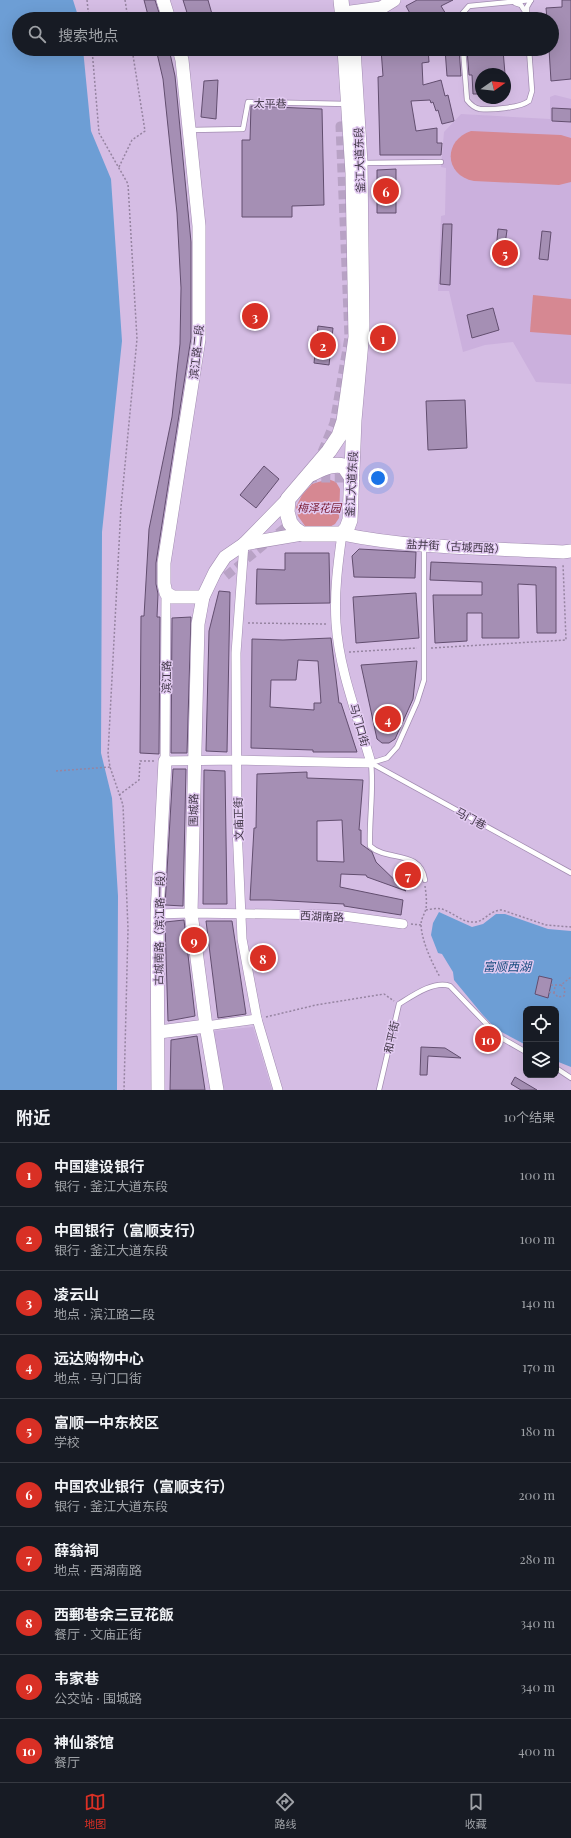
<!DOCTYPE html>
<html lang="zh">
<head>
<meta charset="utf-8">
<style>
	:root { --surface:#171b24; --page:#20242c; --text:#f1f3f6; --muted:#9ea1a6; --line:#363941; --accent:#d93025 }
	body { margin:0; font-family:"Playfair Display","Noto Sans SC",serif; background:var(--page); color:var(--text) }
	.controls { position:absolute; right:12px; bottom:12px; display:grid; overflow:hidden; border-radius:8px; box-shadow:0 4px 16px #0002 }
	.controls button { width:36px; height:36px; display:grid; place-items:center; padding:0; border:0; border-bottom:1px solid var(--line); background:var(--surface); color:var(--text); font:20px sans-serif }
	.compass { position:absolute; left:475px; top:68px; width:36px; height:36px; border-radius:50%; background:var(--surface); box-shadow:0 4px 16px #0002; rotate:76deg }
	.you { position:absolute; left:378px; top:478px; width:14px; height:14px; margin:-10px; border:3px solid #fff; border-radius:50%; background:#1a73e8; box-shadow:0 0 0 6px #1a73e833 }
	.badge { display:grid; place-items:center; width:26px; height:26px; border-radius:50%; background:var(--accent); color:#fff; font-size:13px; font-weight:700 }
	.pin { position:absolute; translate:-50% -50%; border:2px solid #fff; box-shadow:0 1px 4px #0006 }
	.list { margin:0; padding:0; list-style:none }
	h2 { display:flex; justify-content:space-between; align-items:center; height:52px; margin:0; padding:0 16px; font-size:17px }
	h2 small { font-size:13px; font-weight:400; color:var(--muted) }
	.list li { display:grid; grid-template-columns:26px 1fr auto; gap:12px; align-items:center; box-sizing:border-box; height:64px; padding:0 16px; border-top:1px solid var(--line) }
	.list b { display:block; font-size:15px; white-space:nowrap }
	.list p { margin:0; font-size:13px; white-space:nowrap; color:var(--muted) }
	.list em { font-size:13px; font-style:normal; color:var(--muted) }
	.icon { flex:none; width:22px; height:22px; fill:none; stroke:currentColor; stroke-width:2; stroke-linecap:round; stroke-linejoin:round }
	.map { position:relative; flex:none; width:571px; height:1090px; overflow:hidden }
	.search { position:absolute; background:var(--surface); box-shadow:0 4px 16px #0002; left:12px; right:12px; top:12px; height:44px; display:flex; align-items:center; gap:10px; box-sizing:border-box; padding:0 14px; border-radius:22px; color:var(--muted); font-size:15px }
	.sheet { height:692px; background:var(--surface) }
	nav { display:flex; justify-content:space-around; align-items:center; box-sizing:border-box; height:56px; border-top:1px solid var(--line); background:var(--surface); font-size:11px; color:var(--muted) }
	nav a { display:grid; justify-items:center; gap:2px }
	nav .on { color:var(--accent) }
	.map>svg:first-child { display:block }
</style>
</head>
<body>
<div class="map">
<svg width="571" height="1090" viewBox="0 0 571 1090">
	<rect width="100%" height="100%" fill="#d5bde4"/>
	<g fill="#cbb0dd">
		<polygon points="555,95 571,99 571,384 536,382 513,342 485,345 463,352 449,291 438,291 441,216 445,215 446,168 441,167 444,132 461,114 550,119 550,97"/>
		<polygon points="253,1027 272,1090 223,1090 212,1031"/>
	</g>
	<g fill="#d68892">
		<path d="M471,131l90,4 10,3v44l-12,3 -85,-4c-29,-5 -32,-40 -3,-50z"/>
		<polygon points="533,295 571,299 571,335 530,332"/>
		<polygon points="328,479 336,482 340,489 339,518 335,524 326,529 305,526 298,516 296,507 302,495 312,484"/>
	</g>
	<g fill="#6d9ed5">
		<polygon points="0,0 73,0 79,19 19,19 19,49 83,49 91,131 111,179 122,341 102,532 101,753 112,798 118,896 117,1090 0,1090"/>
		<polygon points="439,912 472,927 483,924 496,914 505,914 548,929 571,931 571,1067 556,1061 556,1009 526,1009 526,1045 496,1029 482,1014 454,980 453,972 442,954 438,953 431,935 433,923"/>
	</g>
	<g fill="#a58fb4" stroke="#624e6f" fill-rule="evenodd">
		<polygon points="144,0 155,0 161,19 149,19"/>
		<polygon points="183,0 208,0 212,14 197,19 189,19"/>
		<polygon points="417,0 453,0 441,6 449,19 413,19 406,6"/>
		<polygon points="562,0 571,0 571,79 551,81 549,49 552,49 552,19 547,19 546,8 562,7"/>
		<polygon points="156,49 169,49 175,76 191,242 191,338 156,563 156,584 158,594 157,617 160,617 159,754 140,753 141,616 144,616 149,529 172,417 180,344 181,288 177,213 163,79"/>
		<polygon points="381,49 428,49 429,62 422,63 423,85 441,80 445,96 448,95 454,121 442,124 438,110 436,111 433,102 431,103 430,100 411,101 416,131 437,128 437,143 442,143 441,155 380,155 378,77 383,76"/>
		<polygon points="445,49 459,49 461,76 447,76"/>
		<polygon points="467,49 503,50 505,74 481,74 481,94 473,94 472,75 469,75"/>
		<polygon points="218,80 216,119 201,117 204,81"/>
		<polygon points="251,106 322,109 324,205 292,206 292,217 242,217 242,140 250,140"/>
		<polygon points="552,108 571,109 571,122 552,121"/>
		<polygon points="396,169 396,213 377,213 377,170"/>
		<polygon points="443,224 452,224 450,285 440,284"/>
		<polygon points="498,229 507,230 504,252 496,251"/>
		<polygon points="542,231 551,232 548,260 539,259"/>
		<polygon points="493,308 499,330 472,338 467,315"/>
		<polygon points="318,326 333,328 329,365 314,363"/>
		<polygon points="465,400 467,448 428,450 426,401"/>
		<polygon points="264,466 279,479 256,508 240,495"/>
		<polygon points="359,549 416,552 415,578 354,577 352,556"/>
		<polygon points="285,553 329,553 330,603 256,604 257,569 285,570"/>
		<polygon points="431,562 556,567 556,633 537,633 536,585 518,584 519,638 482,638 482,613 467,613 467,641 435,643 433,595 482,595 482,582 430,580"/>
		<polygon points="219,591 230,592 227,752 206,751 209,631"/>
		<polygon points="416,593 419,638 356,643 353,597"/>
		<polygon points="191,617 187,753 171,753 172,618"/>
		<path d="M331,638l8,65h2l16,49h-44v-2l-62,-2 1,-109 31,1zM298,660l20,1 3,42h-7v7l-44,-3 1,-27h25z"/>
		<polygon points="417,661 413,699 395,739 389,743 382,743 377,739 361,665"/>
		<polygon points="173,769 186,769 183,906 165,905"/>
		<polygon points="204,770 225,771 227,904 203,904"/>
		<path d="M307,772v6l56,2 -4,50h2v14l11,8 4,10 30,29 -39,-14 -1,-2 -25,-1 -1,13 63,13 -2,15 -57,-9v-2l-74,-4h-20l4,-72h2l1,-54zM342,820l2,42 -27,-1v-40z"/>
		<polygon points="184,920 195,1016 168,1021 165,922"/>
		<polygon points="206,921 232,921 246,1014 218,1018"/>
		<polygon points="539,976 552,979 548,998 535,994"/>
		<polygon points="197,1036 205,1090 170,1090 171,1040"/>
		<polygon points="421,1047 445,1048 461,1058 428,1056 427,1075 420,1075"/>
		<polygon points="515,1077 537,1090 521,1090 511,1084"/>
	</g>
	<g fill="none" stroke-linecap="round" stroke-linejoin="round">
		<g stroke="#b8a2c5" stroke-width="9" stroke-dasharray="9 4.5" stroke-linecap="butt">
			<polyline points="322,452 334,423 349,337 340,126 354,125"/>
			<polyline points="309,481 312,478 346,478"/>
			<polyline points="226,576 293,521"/>
		</g>
		<g stroke="#a28cb1" stroke-width="6">
			<g id="lane">
				<polyline points="515,3 521,5 526,13"/>
				<polyline points="461,19 462,14 469,6 531,0"/>
				<polyline points="527,19 527,7 531,0"/>
				<path d="M463,49l4,51c3,4 7,8 13,9 11,1 40,-1 49,-8l3,-10 -3,-42"/>
				<polyline points="191,130 243,129 248,102 347,104"/>
				<polyline points="363,163 441,162"/>
				<polyline points="371,763 387,758 397,747 417,702 424,680 424,546"/>
				<polyline points="371,763 571,873"/>
				<path d="M371,763c3,27 -2,55 -1,83 17,16 50,3 55,34"/>
				<polyline points="556,1068 571,1078"/>
				<path d="M379,1090l20,-86c13,-8 35,-24 51,-18l48,50 28,16"/>
			</g>
		</g>
		<g stroke="#a28cb1" stroke-width="10">
			<g id="street">
				<polyline points="244,544 236,653 237,827 242,939 257,1019 278,1090"/>
				<path d="M166,593l-1,168 72,-1 134,3c-13,-46 -32,-93 -35,-140 -2,-31 2,-60 6,-89"/>
				<polyline points="157,914 191,913 336,915 403,924"/>
				<polyline points="206,1026 257,1019"/>
			</g>
		</g>
		<g stroke="#a28cb1" stroke-width="14">
			<g id="secondary">
				<polyline points="163,0 169,19"/>
				<polyline points="351,12 381,8 394,0"/>
				<polyline points="179,49 182,60 199,226 199,339 164,563 164,584 166,593 173,597 203,597"/>
				<path d="M342,534c72,15 148,14 221,18l8,-1"/>
				<polyline points="244,544 302,534"/>
				<polyline points="159,1032 206,1026"/>
				<polyline points="158,1090 157,914 165,761"/>
				<polyline points="217,1090 206,1026 191,913 198,624 203,597 215,572 225,557 244,544 288,499"/>
			</g>
		</g>
		<g stroke="#a28cb1" stroke-width="16">
			<g id="primary">
				<polyline points="341,0 343,19"/>
				<polyline points="345,49 353,173 356,337 344,421 339,436 329,451 288,499 287,512 290,523 295,529 302,534 342,534 347,528 350,520 354,420 362,330 360,163 353,49"/>
				<path d="M311,474c11,-5 21,-11 33,-8l8,12"/>
			</g>
		</g>
		<g stroke="#9684a1" stroke-width="1.5" stroke-dasharray="2 2" stroke-linecap="butt">
			<polyline points="87,0 89,19"/>
			<polyline points="125,0 128,19"/>
			<polyline points="92,49 99,133 128,184 137,339 121,507 108,754 110,767 123,805 128,929 124,1090"/>
			<polyline points="119,167 132,140 145,131 132,49"/>
			<polyline points="248,623 328,624"/>
			<polyline points="431,648 566,640 563,564"/>
			<polyline points="349,652 417,648"/>
			<polyline points="56,771 110,767"/>
			<polyline points="119,795 139,780 140,761 155,761"/>
			<path d="M425,886c1,7 2,15 1,22 -1,6 -5,10 -5,17 1,17 11,38 19,52"/>
			<path d="M426,910c5,-1 11,-2 16,-1 10,3 21,14 32,13 11,0 15,-12 28,-12l44,15 25,2"/>
			<polyline points="411,924 421,925"/>
			<polyline points="551,985 561,985 571,977"/>
			<polyline points="549,992 554,993 558,997 564,996 565,989 561,985"/>
			<polyline points="554,993 555,986"/>
			<polyline points="266,1017 316,1005 384,994 394,1001"/>
		</g>
		<use href="#lane" stroke="#fff" stroke-width="4.5"/>
		<use href="#street" stroke="#fff" stroke-width="9"/>
		<use href="#secondary" stroke="#fff" stroke-width="13"/>
		<use href="#primary" stroke="#fff" stroke-width="15"/>
	</g>
	<g text-anchor="middle" dominant-baseline="central" stroke-width="3" stroke-linejoin="round" paint-order="stroke">
		<g font-size="11" fill="#423848" stroke="#e2caf1">
			<text transform="translate(270 103) rotate(1)">太平巷</text>
			<text transform="translate(359 160) rotate(-92)">釜江大道东段</text>
			<text transform="translate(196 352) rotate(-84)">滨江路二段</text>
			<text transform="translate(351 484) rotate(-87)">釜江大道东段</text>
			<text transform="translate(456 546) rotate(3)">盐井街（古城西路）</text>
			<text transform="translate(166 677) rotate(-89)">滨江路</text>
			<text transform="translate(360 725) rotate(74)">马门口街</text>
			<text transform="translate(193 810) rotate(-89)">围城路</text>
			<text transform="translate(471 818) rotate(29)">马门巷</text>
			<text transform="translate(238 819) rotate(-91)">文庙正街</text>
			<text transform="translate(322 916) rotate(3)">西湖南路</text>
			<text transform="translate(159 925) rotate(-89)">古城南路（滨江路一段）</text>
			<text transform="translate(391 1037) rotate(-77)">和平街</text>
		</g>
		<g font-size="11" font-style="italic" fill="#791b32" stroke="#e2caf1">
			<text x="319" y="507">梅泽花园</text>
		</g>
		<g font-size="12" font-style="italic" fill="#174b7f" stroke="#e2caf1">
			<text x="507" y="966">富顺西湖</text>
		</g>
	</g>
</svg>
<div class="controls">
<button><svg class="icon" aria-label="locate" viewBox="0 0 24 24"><circle cx="12" cy="12" r="6"/><path d="M12 2v4M12 18v4M2 12h4M18 12h4"/></svg></button>
<button><svg class="icon" aria-label="layers" viewBox="0 0 24 24"><path d="M12 4l9 5-9 5-9-5zM3 14l9 5 9-5"/></svg></button>
</div>
<svg class="compass" viewBox="-18 -18 36 36"><path d="M0-13l5 13h-10z" fill="#e53935"/><path d="M0 13l5-13h-10z" fill="#9ea1a6"/></svg>
<div class="you"></div>
<div class="pin badge" style="left:383px;top:338px">1</div>
<div class="pin badge" style="left:323px;top:345px">2</div>
<div class="pin badge" style="left:255px;top:316px">3</div>
<div class="pin badge" style="left:388px;top:719px">4</div>
<div class="pin badge" style="left:505px;top:253px">5</div>
<div class="pin badge" style="left:386px;top:191px">6</div>
<div class="pin badge" style="left:408px;top:875px">7</div>
<div class="pin badge" style="left:263px;top:958px">8</div>
<div class="pin badge" style="left:194px;top:940px">9</div>
<div class="pin badge" style="left:488px;top:1039px">10</div>
<div class="search"><svg class="icon" aria-label="search" viewBox="0 0 24 24"><circle cx="10" cy="10" r="6"/><path d="M15 15l6 6"/></svg>搜索地点</div>
</div>
<section class="sheet">
<h2>附近<small>10个结果</small></h2>
<ul class="list">
<li><span class="badge">1</span><div><b>中国建设银行</b><p>银行 · 釜江大道东段</p></div><em>100 m</em></li>
<li><span class="badge">2</span><div><b>中国银行（富顺支行）</b><p>银行 · 釜江大道东段</p></div><em>100 m</em></li>
<li><span class="badge">3</span><div><b>凌云山</b><p>地点 · 滨江路二段</p></div><em>140 m</em></li>
<li><span class="badge">4</span><div><b>远达购物中心</b><p>地点 · 马门口街</p></div><em>170 m</em></li>
<li><span class="badge">5</span><div><b>富顺一中东校区</b><p>学校</p></div><em>180 m</em></li>
<li><span class="badge">6</span><div><b>中国农业银行（富顺支行）</b><p>银行 · 釜江大道东段</p></div><em>200 m</em></li>
<li><span class="badge">7</span><div><b>薛翁祠</b><p>地点 · 西湖南路</p></div><em>280 m</em></li>
<li><span class="badge">8</span><div><b>西郵巷余三豆花飯</b><p>餐厅 · 文庙正街</p></div><em>340 m</em></li>
<li><span class="badge">9</span><div><b>韦家巷</b><p>公交站 · 围城路</p></div><em>340 m</em></li>
<li><span class="badge">10</span><div><b>神仙茶馆</b><p>餐厅</p></div><em>400 m</em></li>
</ul>
</section>
<nav>
<a class="on"><svg class="icon" aria-label="map" viewBox="0 0 24 24"><path d="M3 6l6-2 6 2 6-2v14l-6 2-6-2-6 2zM9 4v14M15 6v14"/></svg>地图</a>
<a><svg class="icon" aria-label="directions" viewBox="0 0 24 24"><path d="M12 3l9 9-9 9-9-9zM9 14v-3h6M13 9l2 2-2 2"/></svg>路线</a>
<a><svg class="icon" aria-label="saved" viewBox="0 0 24 24"><path d="M7 4h10v16l-5-4-5 4z"/></svg>收藏</a>
</nav>
</body>
</html>
